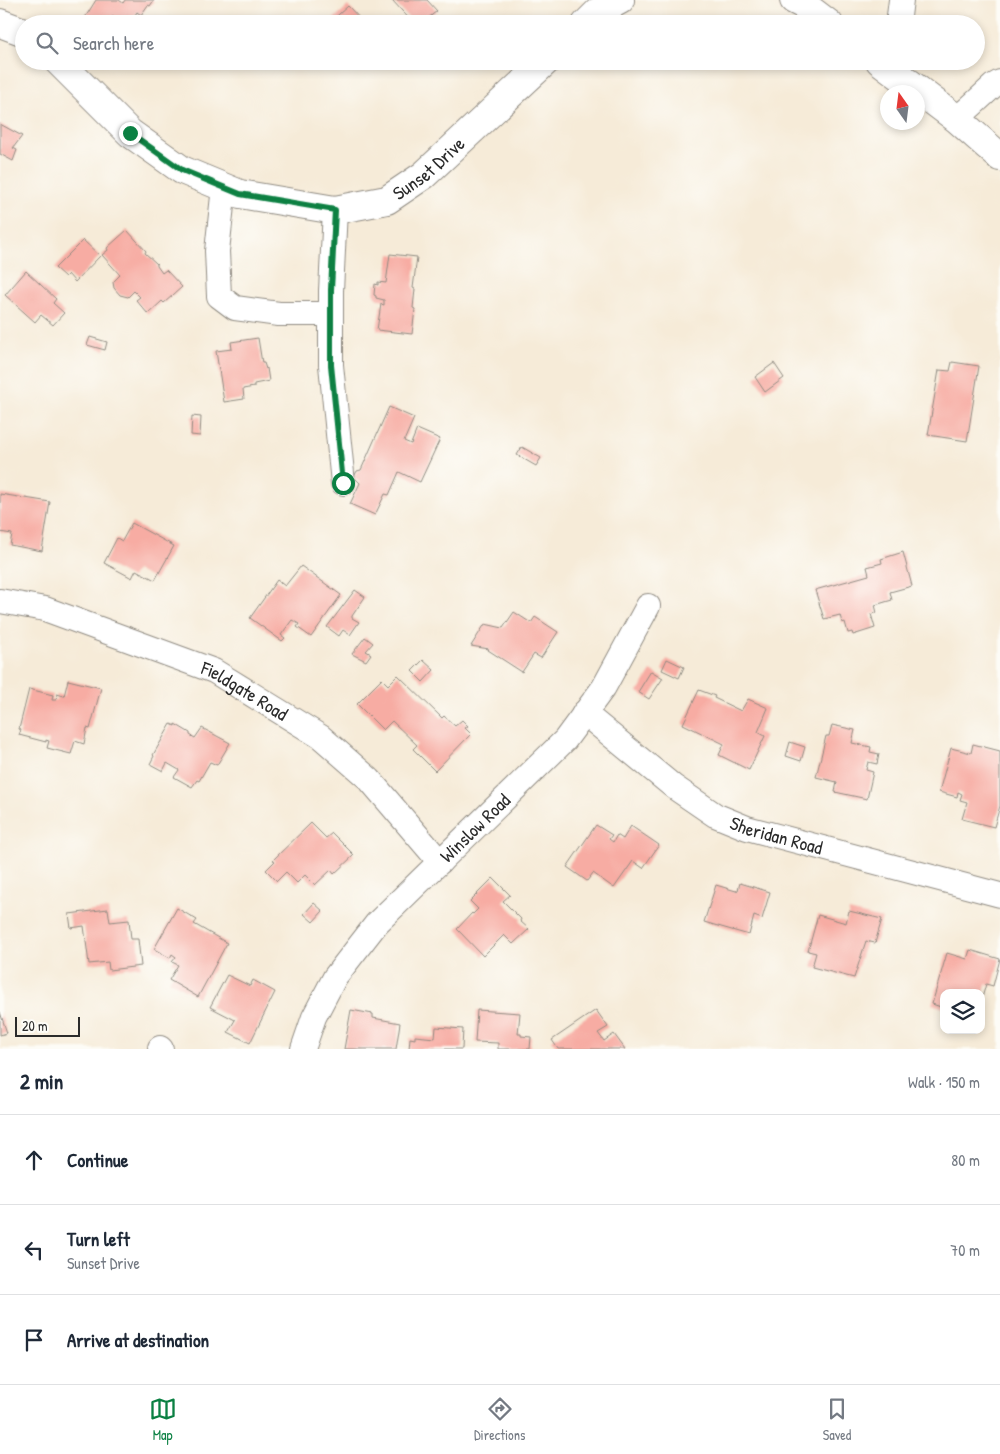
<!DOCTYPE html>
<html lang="en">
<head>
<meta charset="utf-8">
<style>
	:root { --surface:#fff; --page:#f2f2f3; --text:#1f2937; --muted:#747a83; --line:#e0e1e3; --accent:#0b8043 }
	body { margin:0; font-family:"Patrick Hand",sans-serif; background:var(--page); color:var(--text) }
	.controls { position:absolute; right:15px; bottom:15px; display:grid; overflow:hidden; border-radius:10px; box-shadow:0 2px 8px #0003 }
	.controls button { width:45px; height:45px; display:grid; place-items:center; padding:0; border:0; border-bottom:1px solid var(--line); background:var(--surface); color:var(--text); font:25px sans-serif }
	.compass { position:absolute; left:880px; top:85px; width:45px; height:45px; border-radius:50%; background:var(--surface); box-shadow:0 2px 8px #0003; rotate:346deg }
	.scale { position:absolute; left:15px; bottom:12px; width:65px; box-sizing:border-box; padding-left:5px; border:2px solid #2b2b2b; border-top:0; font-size:14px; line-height:18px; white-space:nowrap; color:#2b2b2b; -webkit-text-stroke:4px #fdfcf7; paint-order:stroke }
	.stop { position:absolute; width:15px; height:15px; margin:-11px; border:4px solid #0b8043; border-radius:50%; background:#fff }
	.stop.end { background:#0b8043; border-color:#fff; box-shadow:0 1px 5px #0008 }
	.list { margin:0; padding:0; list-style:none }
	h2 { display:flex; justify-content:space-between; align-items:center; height:65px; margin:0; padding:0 20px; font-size:21px }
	h2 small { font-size:16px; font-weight:400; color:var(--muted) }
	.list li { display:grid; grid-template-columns:32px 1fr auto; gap:15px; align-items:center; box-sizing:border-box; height:90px; padding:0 20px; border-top:1px solid var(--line) }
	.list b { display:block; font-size:19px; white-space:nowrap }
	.list p { margin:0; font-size:16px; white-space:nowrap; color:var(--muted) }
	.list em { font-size:16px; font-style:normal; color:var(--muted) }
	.icon { flex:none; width:28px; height:28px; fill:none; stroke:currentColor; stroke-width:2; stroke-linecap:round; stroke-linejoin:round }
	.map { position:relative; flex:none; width:1000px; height:1049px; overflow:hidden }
	.search { position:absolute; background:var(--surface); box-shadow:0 2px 8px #0003; left:15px; right:15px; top:15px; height:55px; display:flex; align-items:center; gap:12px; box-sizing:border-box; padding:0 18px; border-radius:28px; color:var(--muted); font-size:19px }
	.sheet { height:335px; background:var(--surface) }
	nav { display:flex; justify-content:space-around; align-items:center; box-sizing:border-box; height:70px; border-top:1px solid var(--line); background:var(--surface); font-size:14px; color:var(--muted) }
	nav a { display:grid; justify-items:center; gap:2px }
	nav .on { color:var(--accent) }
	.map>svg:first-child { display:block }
</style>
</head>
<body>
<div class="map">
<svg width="1000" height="1049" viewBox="0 0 1000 1049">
	<rect width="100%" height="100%" fill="#fdfcf7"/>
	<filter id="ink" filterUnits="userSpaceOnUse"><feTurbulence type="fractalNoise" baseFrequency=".02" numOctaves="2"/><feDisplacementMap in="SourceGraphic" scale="10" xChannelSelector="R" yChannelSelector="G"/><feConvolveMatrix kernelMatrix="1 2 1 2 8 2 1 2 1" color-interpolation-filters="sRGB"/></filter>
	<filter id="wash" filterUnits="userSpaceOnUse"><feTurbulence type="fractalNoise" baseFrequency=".0096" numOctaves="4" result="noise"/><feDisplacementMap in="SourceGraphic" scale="20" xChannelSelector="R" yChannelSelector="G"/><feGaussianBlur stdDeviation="1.12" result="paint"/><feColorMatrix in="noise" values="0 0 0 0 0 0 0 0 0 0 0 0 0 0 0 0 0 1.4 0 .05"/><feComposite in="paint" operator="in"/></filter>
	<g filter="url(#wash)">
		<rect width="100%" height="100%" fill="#f6ebd8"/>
		<g id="blocks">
			<g fill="#f7aca3">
				<polygon points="96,0 119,0 123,3 125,0 154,0 150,6 148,5 141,15 137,12 129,24 125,24 113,16 109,24 81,24"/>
				<polygon points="392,0 427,0 437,11 422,23 421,22 418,24 414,24"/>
				<polygon points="348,6 365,24 328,24"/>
				<polygon points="0,124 22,136 13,148 17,150 13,161 0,154"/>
				<polygon points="127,230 146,251 145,253 157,264 157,266 162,273 166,270 182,287 164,303 162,301 148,314 136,300 140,297 134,291 128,297 120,295 114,288 113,282 120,275 102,255 108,250 107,248"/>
				<polygon points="83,240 100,256 75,282 68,274 65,277 55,268"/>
				<polygon points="390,254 417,257 413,288 415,289 413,308 415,309 412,334 377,330 381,304 384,305 384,300 376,298 376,296 374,295 375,284 378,285 378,282 386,283"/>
				<polygon points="26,271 56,299 53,303 64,313 53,325 41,315 35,322 5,295"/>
				<polygon points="90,337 107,342 105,350 87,345"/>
				<polygon points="258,338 262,363 264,363 266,369 267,368 269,381 254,384 254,387 243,389 244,399 224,402 216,351 232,349 231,342"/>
				<polygon points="952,362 979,366 967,441 928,435 939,370 950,371"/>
				<polygon points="774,363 784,378 765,392 755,377"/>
				<polygon points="389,407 414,418 404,441 411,444 417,429 440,439 420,482 399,472 389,495 385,494 375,515 350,504 360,483 354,477 357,471 361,470"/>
				<polygon points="192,416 201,417 200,436 191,435"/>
				<polygon points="522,447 541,458 536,466 517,455"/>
				<polygon points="0,494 50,502 42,551 10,545 12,534 0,532"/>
				<polygon points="132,523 174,546 155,580 136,570 132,578 104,563 117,538 122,541"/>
				<polygon points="903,552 912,586 890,592 892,600 875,605 877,613 871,614 875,628 853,635 852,632 848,633 845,622 842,623 840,615 824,619 815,590 869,575 867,567 882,563 881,559"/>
				<polygon points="301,566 341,595 311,637 297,627 299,624 292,620 281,635 285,638 282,641 250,618 277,580 285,586"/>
				<polygon points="355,590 365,597 352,616 352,618 359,622 350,635 343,630 339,636 327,627"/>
				<polygon points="514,612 531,623 535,617 558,632 541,658 534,654 522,672 488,650 489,649 471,646 485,624 503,628"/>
				<polygon points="365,637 373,643 366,651 371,654 366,661 352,654"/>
				<polygon points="667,659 684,667 679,678 662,670"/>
				<polygon points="423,660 434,670 423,682 412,671"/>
				<polygon points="651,671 663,678 649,699 638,692"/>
				<polygon points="398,675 442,718 444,716 455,726 462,720 468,726 465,728 471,734 435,771 413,749 417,745 392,721 383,730 357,704 382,679 388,685"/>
				<polygon points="68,680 101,688 90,729 87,728 84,744 75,741 71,754 47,748 49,741 46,740 46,742 19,735 21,730 19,729 29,689 53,695 52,700 56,700 57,694 64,696"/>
				<polygon points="699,690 715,696 714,698 741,711 748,699 768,708 758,732 765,736 749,770 719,755 724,744 683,724"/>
				<polygon points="171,724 175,726 175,724 190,733 190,735 195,738 202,728 230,743 217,765 210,762 199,781 197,780 192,787 174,777 179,770 167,763 163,771 150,764 154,756 153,755"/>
				<polygon points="832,725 855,730 852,743 871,747 870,752 879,754 877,764 868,762 866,770 873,772 867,799 835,792 837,782 816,777 826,736 829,736"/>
				<polygon points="790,742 805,747 801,761 786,756"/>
				<polygon points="973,744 1000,751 1000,806 994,827 962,819 967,802 960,800 962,794 958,792 957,797 939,792 951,748 971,753"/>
				<polygon points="311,823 326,838 332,833 354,855 334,874 331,870 315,885 305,875 297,883 286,872 277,881 266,870 275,861 273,860"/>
				<polygon points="596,825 612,835 609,839 613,842 617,835 623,839 631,826 659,845 643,868 633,861 614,888 593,873 587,881 567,867"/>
				<polygon points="493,878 510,895 503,901 521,919 520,921 529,929 513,944 504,935 483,956 457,929 472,913 473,914 478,909 470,901"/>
				<polygon points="740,883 770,892 762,919 754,916 749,935 704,922 716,885 736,891 738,890"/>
				<polygon points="314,903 323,911 313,922 304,914"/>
				<polygon points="177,908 197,920 194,924 227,943 198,997 169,980 178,965 172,962 176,957 172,954 170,958 154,949"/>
				<polygon points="108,909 110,922 129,920 131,939 138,939 141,966 109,970 108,962 89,964 84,926 71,928 69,914"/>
				<polygon points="849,911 882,919 875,943 866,941 854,978 812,967 816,953 808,951 818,915 846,923"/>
				<polygon points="970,950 1000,959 993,986 986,984 982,998 981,993 944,993 944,1008 932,1004 947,953 967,959"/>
				<polygon points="227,975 250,986 253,980 275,992 250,1043 228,1032 235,1020 210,1007"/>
				<polygon points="351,1010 373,1014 373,1018 400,1023 396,1049 344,1049"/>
				<polygon points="477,1010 520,1013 518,1034 521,1034 521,1036 531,1037 530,1049 498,1049 498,1043 475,1042"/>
				<polygon points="596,1010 608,1027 598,1033 604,1041 614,1034 625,1049 558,1049 552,1040"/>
				<polygon points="0,1012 7,1033 0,1035"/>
				<polygon points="436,1027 463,1029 462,1049 409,1049 410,1038 415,1039 415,1036 435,1038"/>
			</g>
		</g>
	</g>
	<g filter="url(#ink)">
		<use href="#blocks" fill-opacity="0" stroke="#908b82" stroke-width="1"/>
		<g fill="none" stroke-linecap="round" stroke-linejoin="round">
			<g stroke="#908b82" stroke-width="26">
				<g id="minor">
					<polyline points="898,24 901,0"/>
					<polyline points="957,119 993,86 1000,82"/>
					<polyline points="224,187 217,251 219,296 235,308 279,314 331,314"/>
					<polyline points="335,210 331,291 331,365 343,483"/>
					<path id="s1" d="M0,601l45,8 169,62 107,66 48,42 71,83"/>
					<path id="s2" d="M584,713l90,74 41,28 32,13 253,67"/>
					<polyline points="160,1048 161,1049"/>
					<path id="s3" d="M303,1049l11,-32 21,-40 42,-54 188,-183 39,-53 44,-81"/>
				</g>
			</g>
			<g stroke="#908b82" stroke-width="30">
				<g id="major">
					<polyline points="794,0 804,5 829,24"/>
					<polyline points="0,23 24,32"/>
					<polyline points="586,24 598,12 620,0"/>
					<path id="s4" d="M58,61l72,72 52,37 58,24 95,16 52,-10 37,-25 122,-114"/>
					<polyline points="880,61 957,119 1000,157"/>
				</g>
			</g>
			<use href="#minor" stroke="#fff" stroke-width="24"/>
			<use href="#major" stroke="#fff" stroke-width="28"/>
		</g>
	</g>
	<g fill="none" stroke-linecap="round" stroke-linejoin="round" filter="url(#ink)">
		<polyline stroke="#0b8043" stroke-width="6" points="130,133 182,170 240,194 335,210 331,290 331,365 343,483"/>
	</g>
	<g text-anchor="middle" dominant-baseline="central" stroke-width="4" stroke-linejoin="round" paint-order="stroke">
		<g font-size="19" fill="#2b2b2b" stroke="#fdfcf7">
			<text stroke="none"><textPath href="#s4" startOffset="430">Sunset Drive</textPath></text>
			<text stroke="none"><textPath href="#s1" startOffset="262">Fieldgate Road</textPath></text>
			<text stroke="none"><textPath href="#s3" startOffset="284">Winslow Road</textPath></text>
			<text stroke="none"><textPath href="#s2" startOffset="231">Sheridan Road</textPath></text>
		</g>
	</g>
</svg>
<div class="controls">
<button><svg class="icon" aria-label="layers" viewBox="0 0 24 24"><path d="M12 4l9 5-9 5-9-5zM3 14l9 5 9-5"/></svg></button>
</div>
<svg class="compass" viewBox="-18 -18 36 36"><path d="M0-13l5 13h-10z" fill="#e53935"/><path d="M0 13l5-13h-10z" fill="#747a83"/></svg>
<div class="scale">20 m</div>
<div class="stop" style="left:343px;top:483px"></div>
<div class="stop end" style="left:130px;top:133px"></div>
<div class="search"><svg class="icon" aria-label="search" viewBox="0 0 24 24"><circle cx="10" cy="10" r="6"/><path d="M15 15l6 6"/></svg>Search here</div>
</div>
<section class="sheet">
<h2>2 min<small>Walk · 150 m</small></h2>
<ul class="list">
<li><svg class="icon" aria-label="ahead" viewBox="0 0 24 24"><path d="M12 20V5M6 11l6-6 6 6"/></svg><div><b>Continue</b></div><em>80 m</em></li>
<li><svg class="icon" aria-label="left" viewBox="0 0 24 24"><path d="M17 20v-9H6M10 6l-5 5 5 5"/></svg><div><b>Turn left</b><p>Sunset Drive</p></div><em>70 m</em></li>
<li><svg class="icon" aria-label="arrive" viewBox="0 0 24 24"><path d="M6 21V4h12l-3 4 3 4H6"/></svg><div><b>Arrive at destination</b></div></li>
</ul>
</section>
<nav>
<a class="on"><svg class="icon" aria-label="map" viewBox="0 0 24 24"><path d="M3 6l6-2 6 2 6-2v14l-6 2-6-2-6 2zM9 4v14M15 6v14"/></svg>Map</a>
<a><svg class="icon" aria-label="directions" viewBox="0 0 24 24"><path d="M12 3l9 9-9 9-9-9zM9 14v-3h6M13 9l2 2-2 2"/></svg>Directions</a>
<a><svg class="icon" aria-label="saved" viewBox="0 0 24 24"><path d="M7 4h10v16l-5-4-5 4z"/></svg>Saved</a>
</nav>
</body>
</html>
